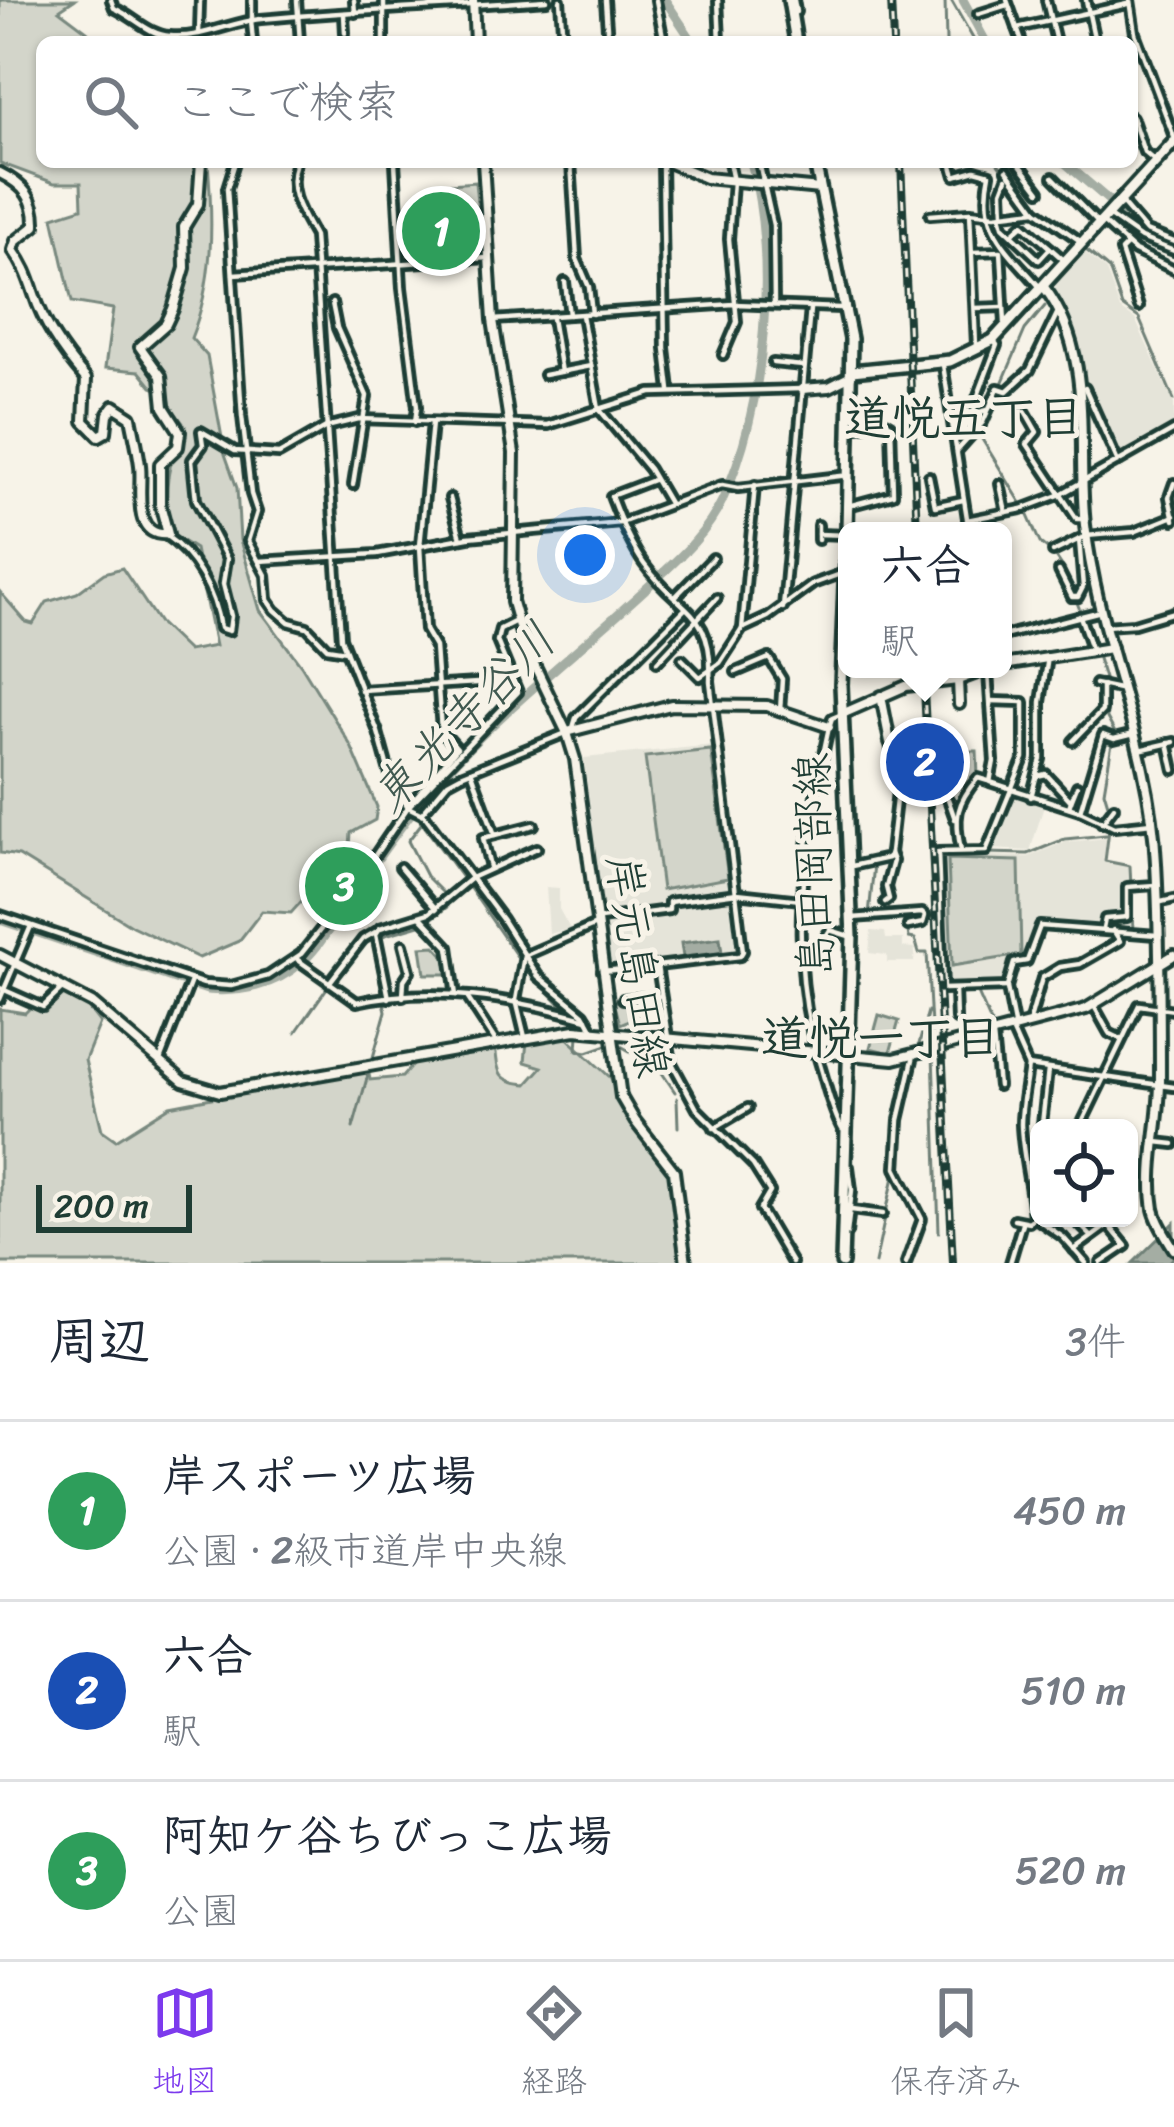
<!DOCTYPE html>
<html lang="ja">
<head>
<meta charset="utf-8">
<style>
	:root { --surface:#fff; --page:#f6f6f7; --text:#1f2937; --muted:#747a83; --line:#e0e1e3; --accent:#7c3aed }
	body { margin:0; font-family:Sriracha,"Klee One",sans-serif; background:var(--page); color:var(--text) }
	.controls { position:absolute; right:36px; bottom:36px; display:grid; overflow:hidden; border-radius:18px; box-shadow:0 3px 9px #0004 }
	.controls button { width:108px; height:108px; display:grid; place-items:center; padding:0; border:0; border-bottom:3px solid var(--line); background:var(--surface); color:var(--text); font:60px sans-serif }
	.scale { position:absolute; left:36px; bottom:30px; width:156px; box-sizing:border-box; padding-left:12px; border:6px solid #1f3d34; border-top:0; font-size:33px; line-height:42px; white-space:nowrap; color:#1f3d34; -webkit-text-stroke:9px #f7f3e8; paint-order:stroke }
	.you { position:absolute; left:585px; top:555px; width:42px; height:42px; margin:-30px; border:9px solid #fff; border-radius:50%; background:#1a73e8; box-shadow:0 0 0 18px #1a73e833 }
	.badge { display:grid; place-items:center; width:78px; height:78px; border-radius:50%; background:var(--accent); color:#fff; font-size:39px; font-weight:700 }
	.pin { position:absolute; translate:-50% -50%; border:6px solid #fff; box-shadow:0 3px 12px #0006 }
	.popup { position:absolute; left:838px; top:522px; width:174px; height:156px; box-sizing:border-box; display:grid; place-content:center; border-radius:18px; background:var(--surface); filter:drop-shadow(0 3px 9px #0005); font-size:39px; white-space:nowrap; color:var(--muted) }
	.popup b { font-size:45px; color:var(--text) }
	.popup::after { content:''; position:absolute; left:50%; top:100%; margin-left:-24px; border:24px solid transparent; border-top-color:var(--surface) }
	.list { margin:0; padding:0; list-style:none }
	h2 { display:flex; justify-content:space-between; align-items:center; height:156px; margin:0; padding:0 48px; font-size:51px }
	h2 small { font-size:39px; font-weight:400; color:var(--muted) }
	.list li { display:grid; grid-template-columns:78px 1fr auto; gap:36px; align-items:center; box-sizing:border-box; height:180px; padding:0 48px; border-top:3px solid var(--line) }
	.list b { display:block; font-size:45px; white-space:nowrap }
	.list p { margin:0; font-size:39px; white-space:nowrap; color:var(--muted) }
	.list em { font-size:39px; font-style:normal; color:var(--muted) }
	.icon { flex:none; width:66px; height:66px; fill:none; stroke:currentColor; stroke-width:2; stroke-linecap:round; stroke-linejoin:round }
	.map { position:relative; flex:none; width:1174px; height:1263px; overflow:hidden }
	.search { position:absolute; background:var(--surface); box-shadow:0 3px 9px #0004; left:36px; right:36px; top:36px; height:132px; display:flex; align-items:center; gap:30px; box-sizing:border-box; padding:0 42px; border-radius:18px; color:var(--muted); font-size:45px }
	.sheet { height:696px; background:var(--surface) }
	nav { display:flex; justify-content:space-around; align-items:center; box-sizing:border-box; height:168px; border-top:3px solid var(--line); background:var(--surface); font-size:33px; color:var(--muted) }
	nav a { display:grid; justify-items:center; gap:6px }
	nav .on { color:var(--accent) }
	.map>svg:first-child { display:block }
</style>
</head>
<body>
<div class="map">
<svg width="1174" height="1263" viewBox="0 0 1174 1263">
	<rect width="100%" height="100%" fill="#f7f3e8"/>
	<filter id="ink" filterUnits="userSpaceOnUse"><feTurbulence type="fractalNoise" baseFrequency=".00833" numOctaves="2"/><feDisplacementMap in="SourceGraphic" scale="24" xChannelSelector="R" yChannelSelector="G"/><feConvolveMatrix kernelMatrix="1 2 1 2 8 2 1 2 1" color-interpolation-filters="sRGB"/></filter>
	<g filter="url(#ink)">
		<g fill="#e5e4d9">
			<polygon points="1082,250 1106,270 1120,309 1135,319 1174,404 1174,427 1120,458 1083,377 1078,341 1055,291 1056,284"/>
			<polygon points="714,745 739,955 608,968 584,758"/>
			<polygon points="1014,794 1044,806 1030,851 990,849"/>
			<polygon points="1107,838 1103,861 1130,865 1134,928 1036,923 1025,958 1011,959 1005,983 950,987 942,854 1028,857 1065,842"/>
			<polygon points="546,887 559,888 559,909 570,929 549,934"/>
			<polygon points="871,931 885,932 886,939 903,939 903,947 915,948 914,962 887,962 887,955 869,953"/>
		</g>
		<g fill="#d3d5ca" stroke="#79897f" stroke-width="3">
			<path d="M0,0h74l-15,10 28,21 -18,11h-27v120h166c5,61 6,119 -17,176l16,18 18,98 12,34 3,52 20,70 41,55 50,81 26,61 -2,13 -24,13 -1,14 -59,66 -29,-2 -23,30 -40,17 -67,-32 -113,-70 -19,-3v-261l26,30 7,2 14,-22 30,-9 27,-20 18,-5 37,55 29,28 27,-5 -20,-97 -24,-15c-8,-46 -5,-66 14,-108l-14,-19 -3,-14 -16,-6 -13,-16 -34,-3 8,-59 -41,-7 -19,-85 29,-9 -1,-25h-27l-54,-20z"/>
			<polygon points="475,182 482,254 405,259 401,207 439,201 438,185"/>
			<polygon points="711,750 728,878 662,890 645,757"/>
			<polygon points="940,751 977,751 978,778 961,798 955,819"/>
			<polygon points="948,859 1019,861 1021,955 952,966"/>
			<polygon points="435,946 446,958 448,974 425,974 421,947"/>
			<path d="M64,992l22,13 14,18 -15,37 17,70 14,10 54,-34 198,-38 2,12 32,-3 12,-14 81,-19c3,28 2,38 32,40l15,-17 -17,-5 2,-21 38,-5 46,42 16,42 29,33 19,31 8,79h-683v-254l25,4 7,-7 11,3z"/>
			<polygon points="622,999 634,1001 636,1018 657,1016 659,1031 635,1028 632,1019 620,1024 614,1002"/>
			<polygon points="879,1015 899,1021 890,1053 870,1048"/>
		</g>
		<g fill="#a4ada3" stroke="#6f8077" stroke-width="3">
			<polygon points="720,938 722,953 683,957 681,943"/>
			<polygon points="1174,1223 1174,1257 1169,1263 1133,1263"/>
		</g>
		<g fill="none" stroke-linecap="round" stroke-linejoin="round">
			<g stroke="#6f8077" stroke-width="3">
				<polyline points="784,0 790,42"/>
				<polyline points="945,0 946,42"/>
				<polyline points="951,0 975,42"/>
				<polyline points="997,162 1036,215 1075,242"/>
				<polyline points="1086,250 1109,269 1122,306 1139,318 1174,400"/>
				<polyline points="1001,386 1025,330 1045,306"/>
				<polyline points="995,401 980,436 1026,511 1040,543 1054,554 1064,569 1092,641"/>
				<polyline points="1097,655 1105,682"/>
				<polyline points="1105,691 1107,718 1114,731 1104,791 1111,814 1105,861 1130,866 1133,930"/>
				<polyline points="420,820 463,879"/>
				<polyline points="421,824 408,841 426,876 446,896"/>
				<polyline points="986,853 1028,854 1065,839 1106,835"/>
				<polyline points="469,887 518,958"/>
				<polyline points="872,915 869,915 874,864"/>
				<polyline points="906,918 909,938 915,939 919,953 927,953 932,1044"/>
				<polyline points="430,920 447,907"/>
				<polyline points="382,936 423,924"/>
				<polyline points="356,951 373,939 382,993"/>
				<polyline points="523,965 562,1006"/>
				<polyline points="938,997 940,968 945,954 941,881"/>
				<polyline points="576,1020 579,1025"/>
				<polyline points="994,1030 977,991 1010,989 1017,965 1031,963 1033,950"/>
				<polyline points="296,1032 327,988"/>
				<polyline points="578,1035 577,1050 587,1052 610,1044"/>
				<polyline points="619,1045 658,1067 675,1092"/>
				<polyline points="918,1048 928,1011"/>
				<polyline points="933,1054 939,1232"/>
				<polyline points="372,1061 386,1011 384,1002"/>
				<polyline points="677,1098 678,1127"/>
				<polyline points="904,1106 917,1057"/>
				<polyline points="353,1128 369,1071"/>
				<polyline points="875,1263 895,1172"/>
			</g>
			<g stroke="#a4ada3" stroke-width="9">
				<polyline points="665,0 693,42"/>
				<polyline points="963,0 986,42"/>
				<polyline points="1064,162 1154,239 1174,246"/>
				<path d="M0,920l207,70c33,3 68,-4 94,-27 16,-13 27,-33 39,-50 26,-37 52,-76 80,-111 67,-82 154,-146 232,-219 27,-25 54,-48 70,-82 44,-92 56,-241 29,-339"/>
			</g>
			<polyline stroke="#cccfc4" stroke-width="4.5" stroke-dasharray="4.5 2" stroke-linecap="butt" points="1151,1223 1162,1214"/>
			<g stroke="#1f3d34" stroke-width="14">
				<g id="minor">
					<path d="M111,0l3,8c19,8 35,27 56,28 31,3 60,-14 91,-17 95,-9 191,-12 286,-19"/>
					<polyline points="252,0 252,20"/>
					<polyline points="297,0 300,42"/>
					<polyline points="354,0 355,13"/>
					<polyline points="560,0 563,42"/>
					<polyline points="605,0 608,42"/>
					<polyline points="656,0 664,42"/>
					<polyline points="718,0 720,42"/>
					<polyline points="794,0 796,12"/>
					<polyline points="1007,0 1022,42"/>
					<polyline points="1046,0 1056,42"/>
					<polyline points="1086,0 1095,42"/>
					<polyline points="1130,0 1135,33 1174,137"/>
					<polyline points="344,14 345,33"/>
					<polyline points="978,14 1007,5"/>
					<polyline points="251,20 253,42"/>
					<polyline points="1017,28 1128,4"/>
					<polyline points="199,34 200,0"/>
					<polyline points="384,42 384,0"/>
					<polyline points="1132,117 1144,152 1156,162"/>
					<polyline points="235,162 227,188 242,416 251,494 257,512 248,541 266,575 268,600 275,610 289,622 307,627 327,648 346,651"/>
					<path d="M296,162c-10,28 4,49 18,74l27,402 37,94 13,47 17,28 16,8 78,104 36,57 46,38 9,16"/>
					<polyline points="395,162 402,288 417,407 415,422"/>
					<polyline points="571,162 577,259 589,287 592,314"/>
					<polyline points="662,162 665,348 670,390"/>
					<polyline points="759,162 773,225 774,305"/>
					<path d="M951,162l4,14 20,-6 15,4c-12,54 15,73 48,111"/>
					<polyline points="1018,162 1040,191"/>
					<polyline points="1007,170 1036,210 1083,243"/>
					<polyline points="1053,177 1099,224"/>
					<polyline points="1120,201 1146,231 1174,242"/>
					<polyline points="970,212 976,345"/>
					<polyline points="1003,214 1002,191 1007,178"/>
					<polyline points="930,215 970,212 995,215 1036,210"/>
					<polyline points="1000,215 1003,226 1039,260 1050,248"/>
					<polyline points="1108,215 1141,238 1174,251"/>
					<polyline points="1105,224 1135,251 1174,270"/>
					<polyline points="1012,234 1023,224 1066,262"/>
					<polyline points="1126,246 1121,251 1139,307"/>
					<polyline points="973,252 1001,251 1005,323"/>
					<polyline points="233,274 488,258"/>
					<polyline points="565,282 569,315"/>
					<polyline points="332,303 337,328 367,396 353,485"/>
					<polyline points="975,308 1004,307"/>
					<polyline points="582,315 599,409 649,469 669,503"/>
					<polyline points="552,318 561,372"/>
					<polyline points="493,320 734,304 840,308"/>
					<polyline points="723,355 737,322 729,239 733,181 729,162"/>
					<polyline points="773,363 803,366"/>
					<polyline points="943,365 969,531"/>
					<polyline points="544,375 591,366"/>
					<polyline points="1085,388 1118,462"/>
					<polyline points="1025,411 1037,432 1027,444 1077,519 1084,519"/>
					<polyline points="975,413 974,406 997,345 993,340"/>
					<polyline points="952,418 988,410"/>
					<polyline points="957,451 983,422 998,388 1007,391 1030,370 1057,314"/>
					<polyline points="929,476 935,506 963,500"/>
					<path d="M653,480l-42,16c9,24 19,48 33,68 36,50 70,45 66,117l33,270 -3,5 -83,10"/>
					<polyline points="1174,483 1169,497 1174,520"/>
					<polyline points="1000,484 1006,512"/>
					<polyline points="450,498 461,538"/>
					<polyline points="848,506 893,494 891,425 886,422 852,428"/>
					<polyline points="967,520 1022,509 1059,495 1174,430"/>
					<polyline points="818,525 818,540"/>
					<polyline points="818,534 847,535"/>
					<path d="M165,535c30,20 50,57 55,93l9,3 2,-15 -8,-32 4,-25 -31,-59 -4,-40 11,-15 -2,-14 34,20 44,3 47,-27 33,-8 189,6 103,-32 151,-4"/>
					<polyline points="1053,552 1086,536 1134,532 1174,516"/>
					<polyline points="259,561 377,554 468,537 621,523 722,485 738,488 849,475"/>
					<polyline points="1059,571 1072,597 1078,597 1083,587 1079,539"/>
					<polyline points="675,597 713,558"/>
					<polyline points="783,608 810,309"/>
					<polyline points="1080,616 1092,651"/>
					<polyline points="1105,626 1134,624 1174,612"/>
					<polyline points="742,629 755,485"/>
					<polyline points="1003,636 1101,611"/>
					<polyline points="682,659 700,677 720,663 742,629 768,617 813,584 846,572"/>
					<polyline points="657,662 717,598"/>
					<polyline points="736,672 769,658 782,679 780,711"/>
					<polyline points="988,672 994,761 990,782 1080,811 1114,827 1153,823"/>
					<polyline points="1095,684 1119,689"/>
					<polyline points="361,690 511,681"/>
					<polyline points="991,701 1024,702 1024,758 986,851 938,852 943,989 1007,987 1014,963 1027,961 1040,926 1157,935"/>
					<polyline points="572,731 576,718 685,609"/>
					<polyline points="1073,741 1102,711 1102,685"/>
					<polyline points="1168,743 1174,770"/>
					<polyline points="1139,750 1174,742"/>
					<polyline points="472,773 495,835"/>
					<polyline points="1037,776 1046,774 1071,801 1069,807"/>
					<polyline points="1031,797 1041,759 1041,702 1048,657"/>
					<polyline points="948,799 955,819"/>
					<polyline points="1071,801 1077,786"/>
					<polyline points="411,803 457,748 441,730 435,647 425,630 420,546 432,423"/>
					<polyline points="1080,811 1103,735 1114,739 1134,734"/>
					<polyline points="422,813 448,782 461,775 566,733"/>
					<polyline points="1102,823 1114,807"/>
					<path d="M961,850c-7,-32 -5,-47 17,-72l10,3"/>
					<polyline points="852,866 888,858 890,853 897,791 890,742"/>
					<polyline points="400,867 436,909"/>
					<polyline points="490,867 483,838 534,825"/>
					<polyline points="885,902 889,899 886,887 893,861 890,853"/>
					<polyline points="1157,903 1174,899"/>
					<polyline points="0,915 204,984 231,986 268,976 301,954 345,899 408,807 518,692 497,641 500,629 516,621"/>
					<polyline points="421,917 449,947 456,995"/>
					<polyline points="852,918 922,913 925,916 923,923 908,926"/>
					<polyline points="600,919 669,910 669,902 737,893 801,900"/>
					<polyline points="1103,929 1105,919 1127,917 1127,887 1155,885"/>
					<polyline points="821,944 830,930 849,936"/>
					<path d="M298,960l59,42c76,-17 156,-4 230,17"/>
					<polyline points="602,971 657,966 672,1063 697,1109 753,1165 770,1192 760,1209 792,1263"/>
					<polyline points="329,983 363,939 377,931"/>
					<polyline points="0,988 43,1007 64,987"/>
					<polyline points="1007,988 1014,1024"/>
					<polyline points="955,990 956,1019"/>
					<polyline points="403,997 404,980 410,971 403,944"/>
					<polyline points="467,997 497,1043"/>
					<polyline points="389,998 376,934 380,928 429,913 471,878 537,848"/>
					<polyline points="0,999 31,926"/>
					<polyline points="623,999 659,996"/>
					<polyline points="1094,1006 1109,1033 1121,1039"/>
					<polyline points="1030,1020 1042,978 1060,967 1080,964 1120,941 1113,930"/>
					<polyline points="1012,1030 1028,1066 1174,1087"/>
					<polyline points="993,1036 998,1086"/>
					<polyline points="525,1037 516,1000 524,956 596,925"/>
					<polyline points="160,1060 191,981"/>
					<path d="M1028,1066c-2,19 -7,39 -7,58 1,32 10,61 12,94"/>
					<polyline points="1042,1124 1048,1070"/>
					<polyline points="714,1128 748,1108"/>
					<polyline points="1093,1128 1082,1123 1139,1005 1174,1010"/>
					<path d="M842,1129c-10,-18 -15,-41 -21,-61 -37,-115 -17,-226 8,-341l3,-9 10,-4"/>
					<polyline points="1156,1142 1174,1144"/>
					<polyline points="851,1210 883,1214"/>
					<polyline points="1073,1218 1090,1235"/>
					<polyline points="1014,1219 1029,1222 1034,1217 1063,1237 1086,1263"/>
					<polyline points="847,1233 852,1190 849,1167"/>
					<polyline points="1074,1250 1108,1225"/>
					<polyline points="906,1263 922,1219 896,1168 899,1120 914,1055"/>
					<polyline points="1010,1263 1022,1223"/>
					<polyline points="1101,1263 1126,1246 1103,1218"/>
				</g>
			</g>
			<g stroke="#1f3d34" stroke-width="16">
				<g id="tertiary">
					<polyline points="473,0 475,42"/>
					<polyline points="483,162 493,320 514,453 512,602 523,641 567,733 575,759 621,1097 635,1121 674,1171 686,1263"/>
					<polyline points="668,162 706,178 820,189"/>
					<path d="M0,173c24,12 36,26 35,53l-19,15 -3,9c11,15 15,26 21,44 10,31 31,61 52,85l-2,42 15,15 7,-4 2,-18 6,-8 17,11c3,16 7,32 9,48 3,24 -10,72 28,69l-8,-30v-40l18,-17 2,-15 -16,-25 -3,-31 -21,-29 26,-23 7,-15 12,-41 -1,-41 14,-23 3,-42"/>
					<path d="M1044,287c52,68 32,160 41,238 13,115 66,221 71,338 4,72 4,146 4,218 0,42 -13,87 -6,128 3,14 13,28 20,40"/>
					<polyline points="802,389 829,387 851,376"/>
					<polyline points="1003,665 1111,648"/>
					<polyline points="958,680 959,704"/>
					<polyline points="881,696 890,742"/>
					<polyline points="842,714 906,686 958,680 988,669"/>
					<polyline points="567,732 671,705 767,706 829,727"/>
					<polyline points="0,955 92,1003 183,1081 220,1092 575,1030 894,1059 1086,1009 1174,955"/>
				</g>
			</g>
			<g stroke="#1f3d34" stroke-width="18">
				<g id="secondary">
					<polyline points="789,0 796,42"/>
					<polyline points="815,162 851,339 847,531"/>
					<polyline points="852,371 950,361 993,340 1174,142"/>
					<polyline points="842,1263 852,936 841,685 847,537"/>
				</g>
			</g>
			<use href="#minor" stroke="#f7f3e8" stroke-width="4.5"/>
			<use href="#tertiary" stroke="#f7f3e8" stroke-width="8"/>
			<use href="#secondary" stroke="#f7f3e8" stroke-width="9"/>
			<g stroke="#1f3d34" stroke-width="8">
				<g id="rail">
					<polyline points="891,0 893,42"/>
					<polyline points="901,162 917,531"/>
					<polyline points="923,669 953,1263"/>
				</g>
			</g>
			<use href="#rail" stroke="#f7f3e8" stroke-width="3" stroke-dasharray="9" stroke-linecap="butt"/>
		</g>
	</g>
	<g text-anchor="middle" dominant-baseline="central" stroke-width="10" stroke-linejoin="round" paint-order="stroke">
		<g font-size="45" fill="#1f3d34" stroke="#f7f3e8">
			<text transform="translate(814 865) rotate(-91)">島田岡部線</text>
			<text transform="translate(638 966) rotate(82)">岸元島田線</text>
		</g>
		<g font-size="48" font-weight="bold" fill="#1f3d34" stroke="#f7f3e8">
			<text x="964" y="417">道悦五丁目</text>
			<text x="881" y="1037">道悦一丁目</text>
		</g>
		<g font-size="48" font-style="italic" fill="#405950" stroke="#f7f3e8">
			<text transform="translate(463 717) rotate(-46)">東光寺谷川</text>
		</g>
	</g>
</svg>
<div class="controls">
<button><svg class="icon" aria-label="locate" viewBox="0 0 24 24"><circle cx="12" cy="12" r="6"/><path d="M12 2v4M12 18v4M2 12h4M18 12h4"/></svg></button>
</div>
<div class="scale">200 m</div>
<div class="you"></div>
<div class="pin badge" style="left:441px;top:231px;background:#2e9e5b">1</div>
<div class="pin badge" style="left:925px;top:762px;background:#1a4fb4">2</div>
<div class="popup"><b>六合</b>駅</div>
<div class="pin badge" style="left:344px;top:886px;background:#2e9e5b">3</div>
<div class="search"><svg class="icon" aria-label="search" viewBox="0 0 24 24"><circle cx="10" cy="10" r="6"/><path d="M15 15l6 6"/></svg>ここで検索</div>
</div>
<section class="sheet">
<h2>周辺<small>3件</small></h2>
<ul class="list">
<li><span class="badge" style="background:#2e9e5b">1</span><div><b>岸スポーツ広場</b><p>公園 · 2級市道岸中央線</p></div><em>450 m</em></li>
<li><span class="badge" style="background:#1a4fb4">2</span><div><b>六合</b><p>駅</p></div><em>510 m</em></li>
<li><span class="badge" style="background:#2e9e5b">3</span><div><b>阿知ケ谷ちびっこ広場</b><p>公園</p></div><em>520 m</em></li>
</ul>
</section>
<nav>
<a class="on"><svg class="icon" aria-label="map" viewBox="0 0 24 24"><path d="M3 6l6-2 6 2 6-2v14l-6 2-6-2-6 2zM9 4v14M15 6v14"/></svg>地図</a>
<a><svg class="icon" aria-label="directions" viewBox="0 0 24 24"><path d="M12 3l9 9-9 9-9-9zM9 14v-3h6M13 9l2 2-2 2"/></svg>経路</a>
<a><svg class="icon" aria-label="saved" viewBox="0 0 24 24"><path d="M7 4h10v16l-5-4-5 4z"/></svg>保存済み</a>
</nav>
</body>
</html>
